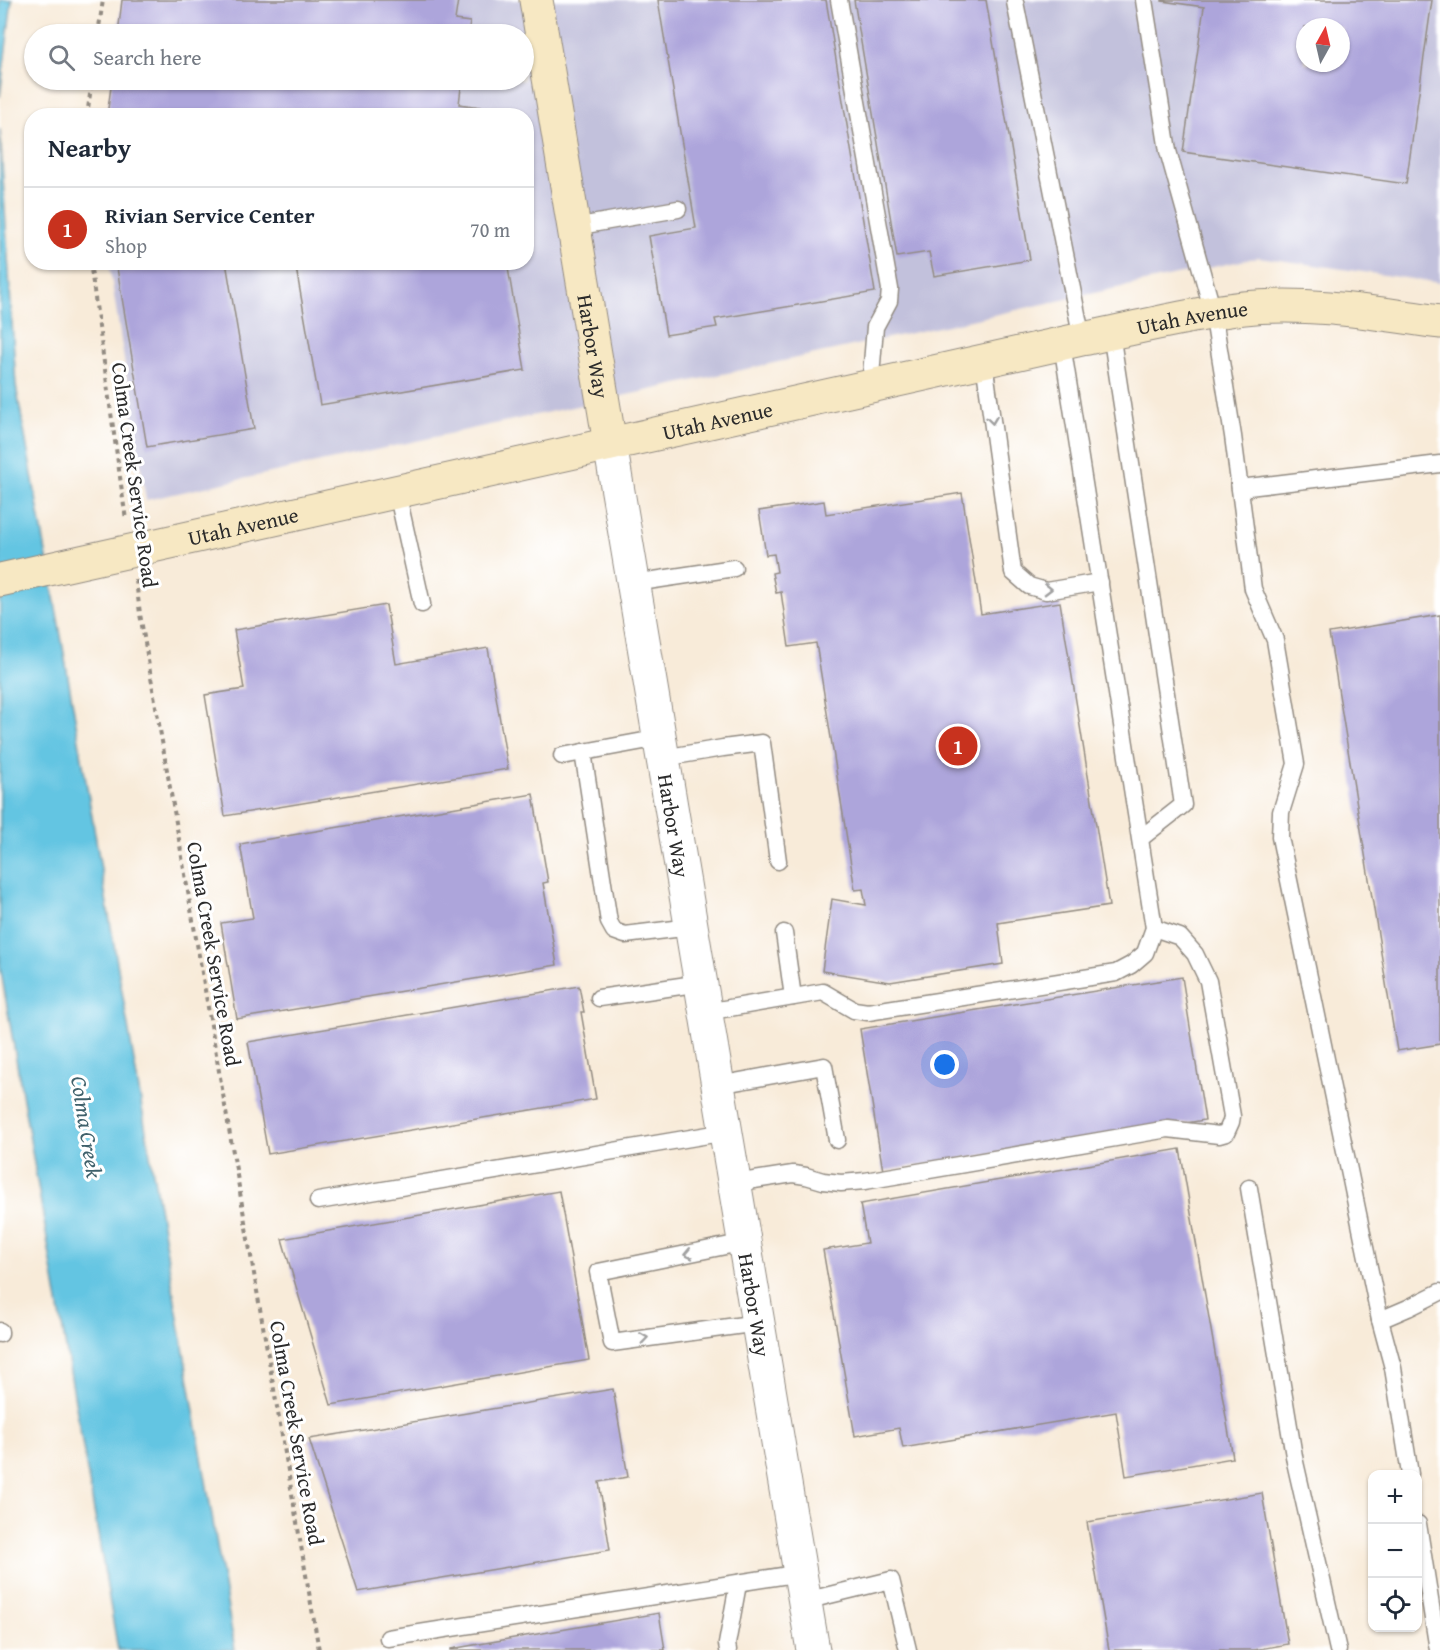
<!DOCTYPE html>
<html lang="en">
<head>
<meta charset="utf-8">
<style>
	:root { --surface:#fff; --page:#f2f2f3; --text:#1f2937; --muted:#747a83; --line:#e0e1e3; --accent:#c8321e }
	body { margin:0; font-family:"Gentium Book Plus",serif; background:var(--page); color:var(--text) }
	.controls { position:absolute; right:18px; bottom:18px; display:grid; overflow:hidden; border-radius:12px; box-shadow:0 2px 4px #0004 }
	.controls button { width:54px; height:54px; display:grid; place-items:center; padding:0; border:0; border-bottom:2px solid var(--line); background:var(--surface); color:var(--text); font:30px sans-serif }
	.compass { position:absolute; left:1296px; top:18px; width:54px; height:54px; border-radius:50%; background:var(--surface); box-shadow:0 2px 4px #0004; rotate:8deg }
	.you { position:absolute; left:945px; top:1065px; width:21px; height:21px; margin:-15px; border:4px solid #fff; border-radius:50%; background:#1a73e8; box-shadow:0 0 0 9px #1a73e833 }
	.badge { display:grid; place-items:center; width:39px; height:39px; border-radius:50%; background:var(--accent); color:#fff; font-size:20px; font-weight:700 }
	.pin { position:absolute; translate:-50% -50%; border:3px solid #fff; box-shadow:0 2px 6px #0006 }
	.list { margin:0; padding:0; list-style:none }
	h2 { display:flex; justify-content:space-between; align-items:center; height:78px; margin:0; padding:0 24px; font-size:26px }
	h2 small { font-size:20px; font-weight:400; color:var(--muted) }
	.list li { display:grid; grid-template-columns:39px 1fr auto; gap:18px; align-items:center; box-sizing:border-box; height:84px; padding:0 24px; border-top:2px solid var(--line) }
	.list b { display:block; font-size:22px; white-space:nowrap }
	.list p { margin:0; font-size:20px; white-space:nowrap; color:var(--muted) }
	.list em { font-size:20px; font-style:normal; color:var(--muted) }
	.icon { flex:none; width:33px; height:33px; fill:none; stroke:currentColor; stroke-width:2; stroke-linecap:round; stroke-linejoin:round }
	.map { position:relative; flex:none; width:1440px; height:1650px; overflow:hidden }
	.search { position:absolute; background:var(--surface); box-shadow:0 2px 4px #0004; left:24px; top:24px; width:510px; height:66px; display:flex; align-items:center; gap:15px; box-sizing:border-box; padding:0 21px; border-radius:33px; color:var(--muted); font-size:22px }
	.panel { position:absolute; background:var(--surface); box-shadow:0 2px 4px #0004; left:24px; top:108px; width:510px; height:162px; border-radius:24px }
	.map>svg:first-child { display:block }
</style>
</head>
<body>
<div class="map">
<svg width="1440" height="1650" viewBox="0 0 1440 1650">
	<rect width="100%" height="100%" fill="#fff"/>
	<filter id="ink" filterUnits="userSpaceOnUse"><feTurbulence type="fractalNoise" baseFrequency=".0167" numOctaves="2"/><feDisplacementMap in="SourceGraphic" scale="12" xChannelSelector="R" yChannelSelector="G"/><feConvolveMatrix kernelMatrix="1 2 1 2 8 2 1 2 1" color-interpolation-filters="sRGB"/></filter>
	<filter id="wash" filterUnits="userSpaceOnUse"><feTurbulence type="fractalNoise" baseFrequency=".008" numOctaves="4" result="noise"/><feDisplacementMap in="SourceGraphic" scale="24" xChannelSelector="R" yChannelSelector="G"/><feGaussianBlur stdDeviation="1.35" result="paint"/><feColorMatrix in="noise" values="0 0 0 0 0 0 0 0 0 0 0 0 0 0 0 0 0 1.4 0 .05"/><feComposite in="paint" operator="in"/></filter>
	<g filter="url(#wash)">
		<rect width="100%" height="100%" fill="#f8ebd9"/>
		<path fill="#c2c1dc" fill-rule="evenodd" d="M138,0h1302v283l-181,-26 -1113,243 -37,-237 417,-1v-146l-405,-1 5,-35h398v-46h-391zM1305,27h36v36h-36z"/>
		<g fill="#64c5e2" stroke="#487886" stroke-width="1.5">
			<polygon points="0,0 12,0 0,97"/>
			<polygon points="0,129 16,386 61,636 235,1650 118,1650 0,966"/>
		</g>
		<g id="blocks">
			<g fill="#ada5db" fill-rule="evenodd">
				<polygon points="122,0 458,0 455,20 470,22 468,34 118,34"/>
				<polygon points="658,0 826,0 875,292 715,319 717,327 666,335 649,236 696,228"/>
				<polygon points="854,0 986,0 1030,260 934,276 929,252 897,257"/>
				<path d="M1162,0h270l-26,184 -223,-32 21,-145 -42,-6zM1305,27h36v36h-36z"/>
				<polygon points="112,80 462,80 459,104 480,107 479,116 107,116"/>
				<polygon points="116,262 226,262 254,429 147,447"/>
				<polygon points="295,262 507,262 525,370 320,405"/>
				<polygon points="962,493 981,614 1060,602 1109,906 998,923 1003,964 890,982 822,971 832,899 866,905 863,889 855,890 816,643 789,647 781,592 776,593 772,573 777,572 774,554 766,555 759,511 824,501 826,514"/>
				<polygon points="386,605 396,664 488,648 508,769 225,816 205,695 244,689 234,630"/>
				<polygon points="1440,615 1440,1044 1397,1051 1329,633"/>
				<polygon points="533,794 548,882 543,883 557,965 237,1019 221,923 253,918 240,844"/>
				<polygon points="1182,977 1205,1120 883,1171 860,1029"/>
				<polygon points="579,986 584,1012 581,1012 596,1099 268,1154 248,1042"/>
				<polygon points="1180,1149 1233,1458 1126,1476 1116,1412 903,1448 899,1428 855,1436 823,1250 867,1243 860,1204"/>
				<polygon points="559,1191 589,1360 331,1405 282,1239"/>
				<polygon points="613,1389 628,1477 599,1482 610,1550 358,1592 309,1439"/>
				<polygon points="1262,1493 1288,1644 1254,1650 1109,1650 1087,1522"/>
				<polygon points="659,1613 665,1650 451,1650 451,1649"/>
			</g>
		</g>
	</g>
	<g filter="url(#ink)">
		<use href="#blocks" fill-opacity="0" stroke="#928b82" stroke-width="1.5"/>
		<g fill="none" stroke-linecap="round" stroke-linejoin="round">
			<g stroke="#928b82" stroke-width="19">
				<g id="lane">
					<polyline points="839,0 890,289 889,301 875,327 870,388"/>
					<polyline points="1144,0 1168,151 1213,312 1233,436 1253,589 1275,640 1296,764 1281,812 1280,837 1380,1320"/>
					<polyline points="1015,2 1082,339"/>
					<polyline points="574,227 678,209"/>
					<polyline points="1111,333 1183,805 1141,838"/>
					<polyline points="984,362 1013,572 1029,586 1046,591 1100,582"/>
					<polyline points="1240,488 1440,464"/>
					<polyline points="397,492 422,604"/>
					<polyline points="634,583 734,568"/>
					<polyline points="583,752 609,922 614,931 625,935 691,927"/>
					<polyline points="562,756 660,738"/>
					<polyline points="663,758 723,748 762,743 778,861"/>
					<polyline points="784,933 793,997"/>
					<polyline points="599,998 701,983"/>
					<polyline points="706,1012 823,992 854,1010 868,1012 1116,973 1131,965 1145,953 1154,928 1062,344"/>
					<polyline points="718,1085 824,1066 837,1140"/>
					<polyline points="735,1183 793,1174 806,1176 823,1181 841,1183 865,1181 1168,1129 1219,1135 1226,1133 1231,1122 1232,1116 1208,981 1195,954 1180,937 1154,928"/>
					<polyline points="1249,1188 1295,1462 1338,1650"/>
					<polyline points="318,1201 726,1132"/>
					<polyline points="745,1242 598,1272 612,1343 758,1323"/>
					<polyline points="0,1331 0,1334"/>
					<polyline points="1410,1474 1393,1368 1380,1320 1408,1308 1440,1292"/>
					<polyline points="1418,1524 1438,1650"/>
					<polyline points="805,1601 891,1580 908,1650"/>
					<polyline points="388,1638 801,1573"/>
					<polyline points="728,1650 727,1644 738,1584"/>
				</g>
			</g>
			<g stroke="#928b82" stroke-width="35">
				<g id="street">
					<path id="s1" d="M610,444l203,1206"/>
				</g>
			</g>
			<g stroke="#928b82" stroke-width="35">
				<g id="secondary">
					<path id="s2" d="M536,0l74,444"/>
					<path id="s3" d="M0,580l1082,-241c54,-11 108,-25 162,-31 65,-7 131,5 196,14"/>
				</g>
			</g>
			<g stroke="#928b82" stroke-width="4" stroke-dasharray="4.5 4.5" stroke-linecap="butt">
				<polyline points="98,34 103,0"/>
				<polyline points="87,116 92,80"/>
				<polyline points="90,262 126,520"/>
				<polyline points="136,580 140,614 319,1650"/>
			</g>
			<use href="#lane" stroke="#fff" stroke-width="16"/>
			<use href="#street" stroke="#fff" stroke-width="33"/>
			<use href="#secondary" stroke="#f7e8c3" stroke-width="33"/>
		</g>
		<defs><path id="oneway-chevron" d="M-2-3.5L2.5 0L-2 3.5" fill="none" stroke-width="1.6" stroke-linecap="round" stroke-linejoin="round" transform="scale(1.5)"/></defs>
		<g stroke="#a0a0a0">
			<use href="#oneway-chevron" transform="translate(992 420) rotate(82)"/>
			<use href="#oneway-chevron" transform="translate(1048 589) rotate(1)"/>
			<use href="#oneway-chevron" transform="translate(688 1254) rotate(168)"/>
			<use href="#oneway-chevron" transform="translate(644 1338) rotate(-8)"/>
		</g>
	</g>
	<g text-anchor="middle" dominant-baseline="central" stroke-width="6" stroke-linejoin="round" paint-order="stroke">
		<g font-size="21" fill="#2b2b2b" stroke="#fff">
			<text stroke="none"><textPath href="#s3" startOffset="1221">Utah Avenue</textPath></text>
			<text stroke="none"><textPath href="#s2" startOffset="351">Harbor Way</textPath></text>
			<text stroke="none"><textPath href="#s3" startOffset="735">Utah Avenue</textPath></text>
			<text transform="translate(135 475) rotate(82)">Colma Creek Service Road</text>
			<text stroke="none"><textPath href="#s3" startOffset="249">Utah Avenue</textPath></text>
			<text stroke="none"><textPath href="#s1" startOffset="387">Harbor Way</textPath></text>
			<text transform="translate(214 954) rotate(80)">Colma Creek Service Road</text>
			<text stroke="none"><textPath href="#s1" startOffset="873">Harbor Way</textPath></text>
			<text transform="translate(297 1433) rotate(80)">Colma Creek Service Road</text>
		</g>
		<g font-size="22" font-style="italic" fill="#3f616b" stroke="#fff">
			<text transform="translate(87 1127) rotate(81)">Colma Creek</text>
		</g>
	</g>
</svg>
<div class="controls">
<button>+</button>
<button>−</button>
<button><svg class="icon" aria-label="locate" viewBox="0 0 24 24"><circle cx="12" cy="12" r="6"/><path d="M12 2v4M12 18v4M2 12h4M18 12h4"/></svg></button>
</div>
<svg class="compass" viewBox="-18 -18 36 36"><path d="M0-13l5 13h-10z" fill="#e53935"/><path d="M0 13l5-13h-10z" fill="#747a83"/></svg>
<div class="you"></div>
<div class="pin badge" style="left:958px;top:746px">1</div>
<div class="search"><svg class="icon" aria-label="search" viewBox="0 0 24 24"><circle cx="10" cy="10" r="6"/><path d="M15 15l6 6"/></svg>Search here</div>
<section class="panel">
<h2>Nearby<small></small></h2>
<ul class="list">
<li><span class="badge">1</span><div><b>Rivian Service Center</b><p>Shop</p></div><em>70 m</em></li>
</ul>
</section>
</div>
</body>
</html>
